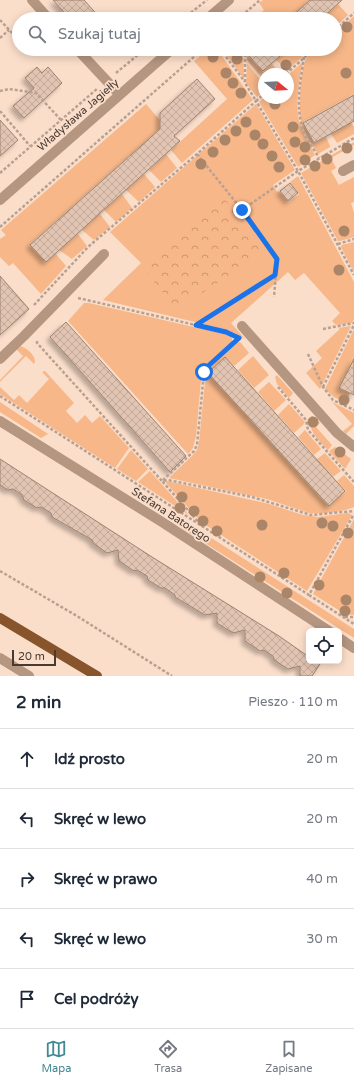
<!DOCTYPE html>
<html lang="pl">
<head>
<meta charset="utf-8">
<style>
	:root { --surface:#fff; --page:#f2f2f3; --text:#1f2937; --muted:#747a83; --line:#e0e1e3; --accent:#428992 }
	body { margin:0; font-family:"Varela Round",sans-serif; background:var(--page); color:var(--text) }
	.controls { position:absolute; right:12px; bottom:12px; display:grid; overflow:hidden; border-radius:6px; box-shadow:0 2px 10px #0003 }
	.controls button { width:36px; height:36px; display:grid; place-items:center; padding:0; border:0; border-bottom:1px solid var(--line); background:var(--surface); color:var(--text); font:20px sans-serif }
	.compass { position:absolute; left:258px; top:68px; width:36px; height:36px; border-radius:50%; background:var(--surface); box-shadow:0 2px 10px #0003; rotate:108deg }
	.scale { position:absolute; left:12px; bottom:10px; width:44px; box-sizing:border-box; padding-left:4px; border:2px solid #463a32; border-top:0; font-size:11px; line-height:14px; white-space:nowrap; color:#463a32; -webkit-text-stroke:3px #fbdeca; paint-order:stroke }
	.stop { position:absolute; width:12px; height:12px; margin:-9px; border:3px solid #1a73e8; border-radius:50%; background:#fff }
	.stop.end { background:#1a73e8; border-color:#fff; box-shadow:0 1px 4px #0008 }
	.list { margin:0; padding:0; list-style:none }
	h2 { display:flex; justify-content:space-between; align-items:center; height:52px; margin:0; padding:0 16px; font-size:17px }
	h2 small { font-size:13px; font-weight:400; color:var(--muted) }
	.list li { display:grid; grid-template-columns:26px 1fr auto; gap:12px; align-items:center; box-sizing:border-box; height:60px; padding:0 16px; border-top:1px solid var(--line) }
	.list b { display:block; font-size:15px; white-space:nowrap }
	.list em { font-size:13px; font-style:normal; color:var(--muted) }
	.icon { flex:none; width:22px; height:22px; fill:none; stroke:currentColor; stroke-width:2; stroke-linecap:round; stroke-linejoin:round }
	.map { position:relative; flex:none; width:354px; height:676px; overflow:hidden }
	.search { position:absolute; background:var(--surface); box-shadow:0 2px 10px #0003; left:12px; right:12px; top:12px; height:44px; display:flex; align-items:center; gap:10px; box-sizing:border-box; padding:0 14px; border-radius:22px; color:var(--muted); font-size:15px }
	.sheet { height:352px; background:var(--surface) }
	nav { display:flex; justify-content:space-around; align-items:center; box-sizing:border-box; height:56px; border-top:1px solid var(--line); background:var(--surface); font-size:11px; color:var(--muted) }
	nav a { display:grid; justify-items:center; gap:2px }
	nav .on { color:var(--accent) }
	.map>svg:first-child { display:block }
</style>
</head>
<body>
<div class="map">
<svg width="354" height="676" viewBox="0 0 354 676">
	<defs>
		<pattern id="park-crowns" width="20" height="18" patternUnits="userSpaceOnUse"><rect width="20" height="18" fill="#f7b789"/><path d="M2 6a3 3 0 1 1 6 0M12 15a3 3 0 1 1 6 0" fill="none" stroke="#ca9671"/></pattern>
		<pattern id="building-cross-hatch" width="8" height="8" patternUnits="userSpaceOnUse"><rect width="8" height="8" fill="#e1c4b1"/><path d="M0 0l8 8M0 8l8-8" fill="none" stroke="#c2a999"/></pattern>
		<filter id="shadow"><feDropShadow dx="-3.5" dy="3.5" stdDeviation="2" flood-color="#0004"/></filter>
	</defs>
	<rect width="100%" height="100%" fill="#fbdeca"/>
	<g fill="#f7b789">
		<polygon points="263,0 310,0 289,19 248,19 249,12 255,18 264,10 259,3"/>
		<polygon points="338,4 348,15 335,27 335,19 322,19"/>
		<path d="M354,16v78l-51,28 11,21 12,-6 4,9v1l-12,7c-6,-11 -14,-21 -17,-33 -2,-12 -1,-51 5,-62 2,-3 8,-7 11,-10h18v-16z"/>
		<polygon points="208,49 217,49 253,100 182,163 171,150 227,99 194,61"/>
		<polygon points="222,49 243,49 244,79"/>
		<polygon points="246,49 256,49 248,56 263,72 272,64 281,74 264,74 264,80 247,60"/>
		<polygon points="289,49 298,49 304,55 287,71 276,60"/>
		<path d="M303,62c-4,19 -8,40 -4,59 3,12 10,23 16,34l-17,12 -39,-65 5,-5 24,1v-23z"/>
		<polygon points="247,64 264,84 264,91 257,97 246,83"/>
		<polygon points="146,104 164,125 30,244 45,262 56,254 66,266 41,294 13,263 9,266 0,257 0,239 6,235 1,230"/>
		<polygon points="256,104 295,170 273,185 277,192 279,191 288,202 299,194 290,182 298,176 354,282 354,319 352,323 336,325 332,321 340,313 304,273 295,280 288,272 231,323 245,339 235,333 224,329 103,300 141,263 110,232"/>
		<polygon points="351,122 354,127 354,134 337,143 331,134"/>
		<polygon points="354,142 354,145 331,158 336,168 331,171 339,185 354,177 354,202 351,203 354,213 354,237 340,241 338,241 301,173"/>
		<polygon points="166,154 177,168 161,182 149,170"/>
		<polygon points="144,174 155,187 139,202 126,190"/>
		<polygon points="122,194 132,208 116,222 104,210"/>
		<polygon points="100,214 110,227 94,240 82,230"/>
		<polygon points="78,234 87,246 72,259 59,250"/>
		<polygon points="354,242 354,272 341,247 342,245"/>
		<polygon points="84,303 89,303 220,333 231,336 232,338 232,342 202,369 196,436 193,448 188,454 68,321"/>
		<polygon points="351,326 320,389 306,373 322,358 316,351 340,329 338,328"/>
		<polygon points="354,329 354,370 349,368 339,388 350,393 345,403 334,397 325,389"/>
		<path d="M239,342l2,1 8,10 -15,13 -9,-9 -17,16 120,133 18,-15 -9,-10 7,-6 10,11v21c-10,5 -33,7 -45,6l-42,-14 -98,-21 23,-22 5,-6 2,-8 7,-70 30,-29z"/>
		<path d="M19,346c8,1 16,9 16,16l-1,2 -8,-8 -26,26v-2l23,-24 -8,-8z"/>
		<polygon points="253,356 269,375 254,388 238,370"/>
		<polygon points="45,371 74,403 66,411 77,423 85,415 92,423 100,416 129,448 115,468 0,394 0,387 14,400 19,395 27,403 49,379 42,372"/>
		<polygon points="277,375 293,393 289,398 277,384 275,377"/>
		<polygon points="269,382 286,400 274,411 258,392"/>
		<polygon points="0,402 48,434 41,438 0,412"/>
		<polygon points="332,402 354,413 354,426 346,434 343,431 352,424"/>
		<polygon points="289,404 305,422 303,425 294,433 278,415"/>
		<path d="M311,416h2l7,7 -4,4 16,18 -4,5c-9,-10 -21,-19 -17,-34z"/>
		<polygon points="305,430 321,449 314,455 298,437"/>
		<polygon points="335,447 351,459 345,469 329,451"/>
		<polygon points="131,450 148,469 136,481 117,469"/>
		<polygon points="325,453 341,471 333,477 317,459"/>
		<polygon points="150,471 189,515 138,482"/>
		<polygon points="167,481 269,504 303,515 318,517 348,513 352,515 351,517 307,591 201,522 166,483"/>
		<polygon points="169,511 354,629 354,638 183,529"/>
		<polygon points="354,519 354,615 345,614 313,594"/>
	</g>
	<polygon fill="url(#park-crowns)" points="224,198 265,251 177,310 141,266"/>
	<g fill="url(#building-cross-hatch)" stroke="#9c8270" filter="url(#shadow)">
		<polygon points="53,0 84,0 101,19 70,19"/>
		<polygon points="310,0 342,0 321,19 289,19"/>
		<polygon points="256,49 288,49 263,71 249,56"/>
		<polygon points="37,67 42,73 48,67 62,83 24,118 13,106 34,88 25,78"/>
		<polygon points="197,79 215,99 174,136 180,141 46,262 30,245 160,129 160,113"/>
		<polygon points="354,95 354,121 314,143 303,123"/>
		<polygon points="0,120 18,140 0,156"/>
		<polygon points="290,183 298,193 288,201 280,191"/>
		<polygon points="0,276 29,309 0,335"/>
		<polygon points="66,322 186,456 170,472 50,337"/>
		<polygon points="225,357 345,491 329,506 208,373"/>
		<polygon points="354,359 354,395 339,388"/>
		<polygon points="0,459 152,557 279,636 309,657 309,661 315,661 320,664 312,676 300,676 300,666 288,669 274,660 273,656 268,653 264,650 260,651 245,641 245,630 233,633 217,623 217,613 205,615 175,597 175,595 165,588 161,588 148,580 147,576 137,570 134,571 119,561 118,550 107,553 93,543 92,540 87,537 52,517 51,513 41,507 37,508 24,500 22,495 18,492 13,489 8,490 0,485"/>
	</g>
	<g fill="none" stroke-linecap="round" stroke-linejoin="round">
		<g stroke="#b8a192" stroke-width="2.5" stroke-dasharray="3 2" stroke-linecap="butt">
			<polyline points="183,19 207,0"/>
			<polyline points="238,19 260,0"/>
			<polyline points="246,19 247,12"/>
			<polyline points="0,20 13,34"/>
			<polyline points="335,30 354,13"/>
			<polyline points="0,38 9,30"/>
			<polyline points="220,49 245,82"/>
			<polyline points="245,49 245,83 256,101 264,94"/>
			<path d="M304,57c-4,27 -10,55 2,80 4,7 9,14 13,21"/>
			<polyline points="116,73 145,49"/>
			<polyline points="286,74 314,49"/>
			<polyline points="0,91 9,89 36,93 61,120"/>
			<polyline points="0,111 30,146"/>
			<polyline points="197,154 242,210 277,259 274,297"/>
			<polyline points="0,173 98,88"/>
			<polyline points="242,210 298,171 354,138"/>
			<polyline points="0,227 203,49"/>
			<polyline points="338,244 354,239"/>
			<polyline points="78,298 226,332 233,335"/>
			<polyline points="34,305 88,247 197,154 256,101 298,171 354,275"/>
			<polyline points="196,325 275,276"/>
			<polyline points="323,329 354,323"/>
			<polyline points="37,341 37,343 162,481 168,480 252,497 311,515 354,511"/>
			<polyline points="308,354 323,387 333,400 354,410"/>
			<polyline points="278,387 306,420 308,430 354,482"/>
			<polyline points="323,387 354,325"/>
			<polyline points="0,396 309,595 354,514"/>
			<polyline points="201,525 162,481 194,451 197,445 204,372 206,368 239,338"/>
			<polyline points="0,571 77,616 172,676"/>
			<polyline points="309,595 354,624"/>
			<polyline points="345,617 354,617"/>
		</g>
		<g stroke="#b59681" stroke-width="10">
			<polyline points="32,0 49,19"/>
			<polyline points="207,19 229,0"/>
			<polyline points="77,49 119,94"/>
			<polyline points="343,171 354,165"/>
			<polyline points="0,200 172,49"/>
			<polyline points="242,326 337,433 354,447"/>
			<polyline points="0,359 24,336 104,254"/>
			<polyline points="0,421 162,522 329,631"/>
			<polyline points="339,638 354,648"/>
			<polyline points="0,658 29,676"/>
		</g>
		<polyline stroke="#88542b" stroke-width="10" points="0,618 97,676"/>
	</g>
	<g fill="#ab8568">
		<circle cx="347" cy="27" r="5.5"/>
		<circle cx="213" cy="57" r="5.5"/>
		<circle cx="237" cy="59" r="5.5"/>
		<circle cx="286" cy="65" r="5.5"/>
		<circle cx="226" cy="73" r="5.5"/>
		<circle cx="346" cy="73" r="5.5"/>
		<circle cx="233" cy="83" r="5.5"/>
		<circle cx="241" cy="93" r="5.5"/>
		<circle cx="275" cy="104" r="5.5"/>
		<circle cx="246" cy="122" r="5.5"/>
		<circle cx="293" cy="127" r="5.5"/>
		<circle cx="236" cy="131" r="5.5"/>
		<circle cx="255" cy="135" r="5.5"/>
		<circle cx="225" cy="140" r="5.5"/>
		<circle cx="295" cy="142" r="5.5"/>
		<circle cx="263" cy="144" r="5.5"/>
		<circle cx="305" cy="147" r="5.5"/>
		<circle cx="347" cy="148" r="5.5"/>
		<circle cx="213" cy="152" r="5.5"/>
		<circle cx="272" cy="156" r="5.5"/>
		<circle cx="327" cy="159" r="5.5"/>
		<circle cx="305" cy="160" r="5.5"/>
		<circle cx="201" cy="164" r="5.5"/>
		<circle cx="315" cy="166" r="5.5"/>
		<circle cx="279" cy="167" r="5.5"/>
		<circle cx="344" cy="231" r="5.5"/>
		<circle cx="339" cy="270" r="5.5"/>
		<circle cx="344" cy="400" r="5.5"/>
		<circle cx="313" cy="422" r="5.5"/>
		<circle cx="340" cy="452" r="5.5"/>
		<circle cx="182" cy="497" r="5.5"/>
		<circle cx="180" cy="508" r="5.5"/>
		<circle cx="194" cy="511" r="5.5"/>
		<circle cx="203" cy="521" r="5.5"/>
		<circle cx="322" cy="523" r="5.5"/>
		<circle cx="262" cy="525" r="5.5"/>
		<circle cx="333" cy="526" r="5.5"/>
		<circle cx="217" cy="531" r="5.5"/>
		<circle cx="348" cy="533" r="5.5"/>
		<circle cx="284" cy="573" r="5.5"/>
		<circle cx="260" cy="577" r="5.5"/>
		<circle cx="319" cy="585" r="5.5"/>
		<circle cx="287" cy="593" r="5.5"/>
		<circle cx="346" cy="600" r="5.5"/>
		<circle cx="345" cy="611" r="5.5"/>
	</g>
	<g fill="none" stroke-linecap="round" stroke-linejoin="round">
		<polyline stroke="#1a73e8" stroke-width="5" points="204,372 206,368 239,338 226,332 196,325 275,275 277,259 242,210"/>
	</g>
	<g text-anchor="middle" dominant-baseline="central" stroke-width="3.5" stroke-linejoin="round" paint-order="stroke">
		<g font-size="11" fill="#463a32" stroke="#fbdeca">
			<text transform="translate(78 115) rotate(-41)">Władysława Jagiełły</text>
			<text transform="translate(171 515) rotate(33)">Stefana Batorego</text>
		</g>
	</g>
</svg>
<div class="controls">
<button><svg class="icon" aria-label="locate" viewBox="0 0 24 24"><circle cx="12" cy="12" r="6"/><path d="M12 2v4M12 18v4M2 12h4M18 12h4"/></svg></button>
</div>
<svg class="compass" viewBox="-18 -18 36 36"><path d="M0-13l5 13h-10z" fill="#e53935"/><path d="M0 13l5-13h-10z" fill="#747a83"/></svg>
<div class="scale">20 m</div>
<div class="stop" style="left:204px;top:372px"></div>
<div class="stop end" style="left:242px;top:210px"></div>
<div class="search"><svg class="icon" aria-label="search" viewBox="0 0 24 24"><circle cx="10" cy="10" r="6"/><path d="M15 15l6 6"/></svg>Szukaj tutaj</div>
</div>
<section class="sheet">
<h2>2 min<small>Pieszo · 110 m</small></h2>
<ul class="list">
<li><svg class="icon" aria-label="ahead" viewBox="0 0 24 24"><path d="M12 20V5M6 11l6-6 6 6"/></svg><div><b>Idź prosto</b></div><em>20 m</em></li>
<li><svg class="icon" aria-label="left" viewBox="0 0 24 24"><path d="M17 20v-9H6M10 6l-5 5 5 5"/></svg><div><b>Skręć w lewo</b></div><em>20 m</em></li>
<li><svg class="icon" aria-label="right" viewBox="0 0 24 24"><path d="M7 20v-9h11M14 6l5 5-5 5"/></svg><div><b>Skręć w prawo</b></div><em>40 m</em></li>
<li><svg class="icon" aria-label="left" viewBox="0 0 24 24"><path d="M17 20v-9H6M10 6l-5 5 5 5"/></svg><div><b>Skręć w lewo</b></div><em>30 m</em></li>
<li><svg class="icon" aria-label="arrive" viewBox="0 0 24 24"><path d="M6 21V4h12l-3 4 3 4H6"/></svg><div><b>Cel podróży</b></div></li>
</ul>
</section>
<nav>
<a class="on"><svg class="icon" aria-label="map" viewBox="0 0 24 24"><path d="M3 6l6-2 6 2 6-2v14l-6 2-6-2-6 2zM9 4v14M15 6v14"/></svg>Mapa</a>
<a><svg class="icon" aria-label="directions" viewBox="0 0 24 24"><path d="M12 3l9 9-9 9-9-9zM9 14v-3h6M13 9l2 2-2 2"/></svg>Trasa</a>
<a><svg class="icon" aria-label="saved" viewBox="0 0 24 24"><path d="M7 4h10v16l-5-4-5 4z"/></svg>Zapisane</a>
</nav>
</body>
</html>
